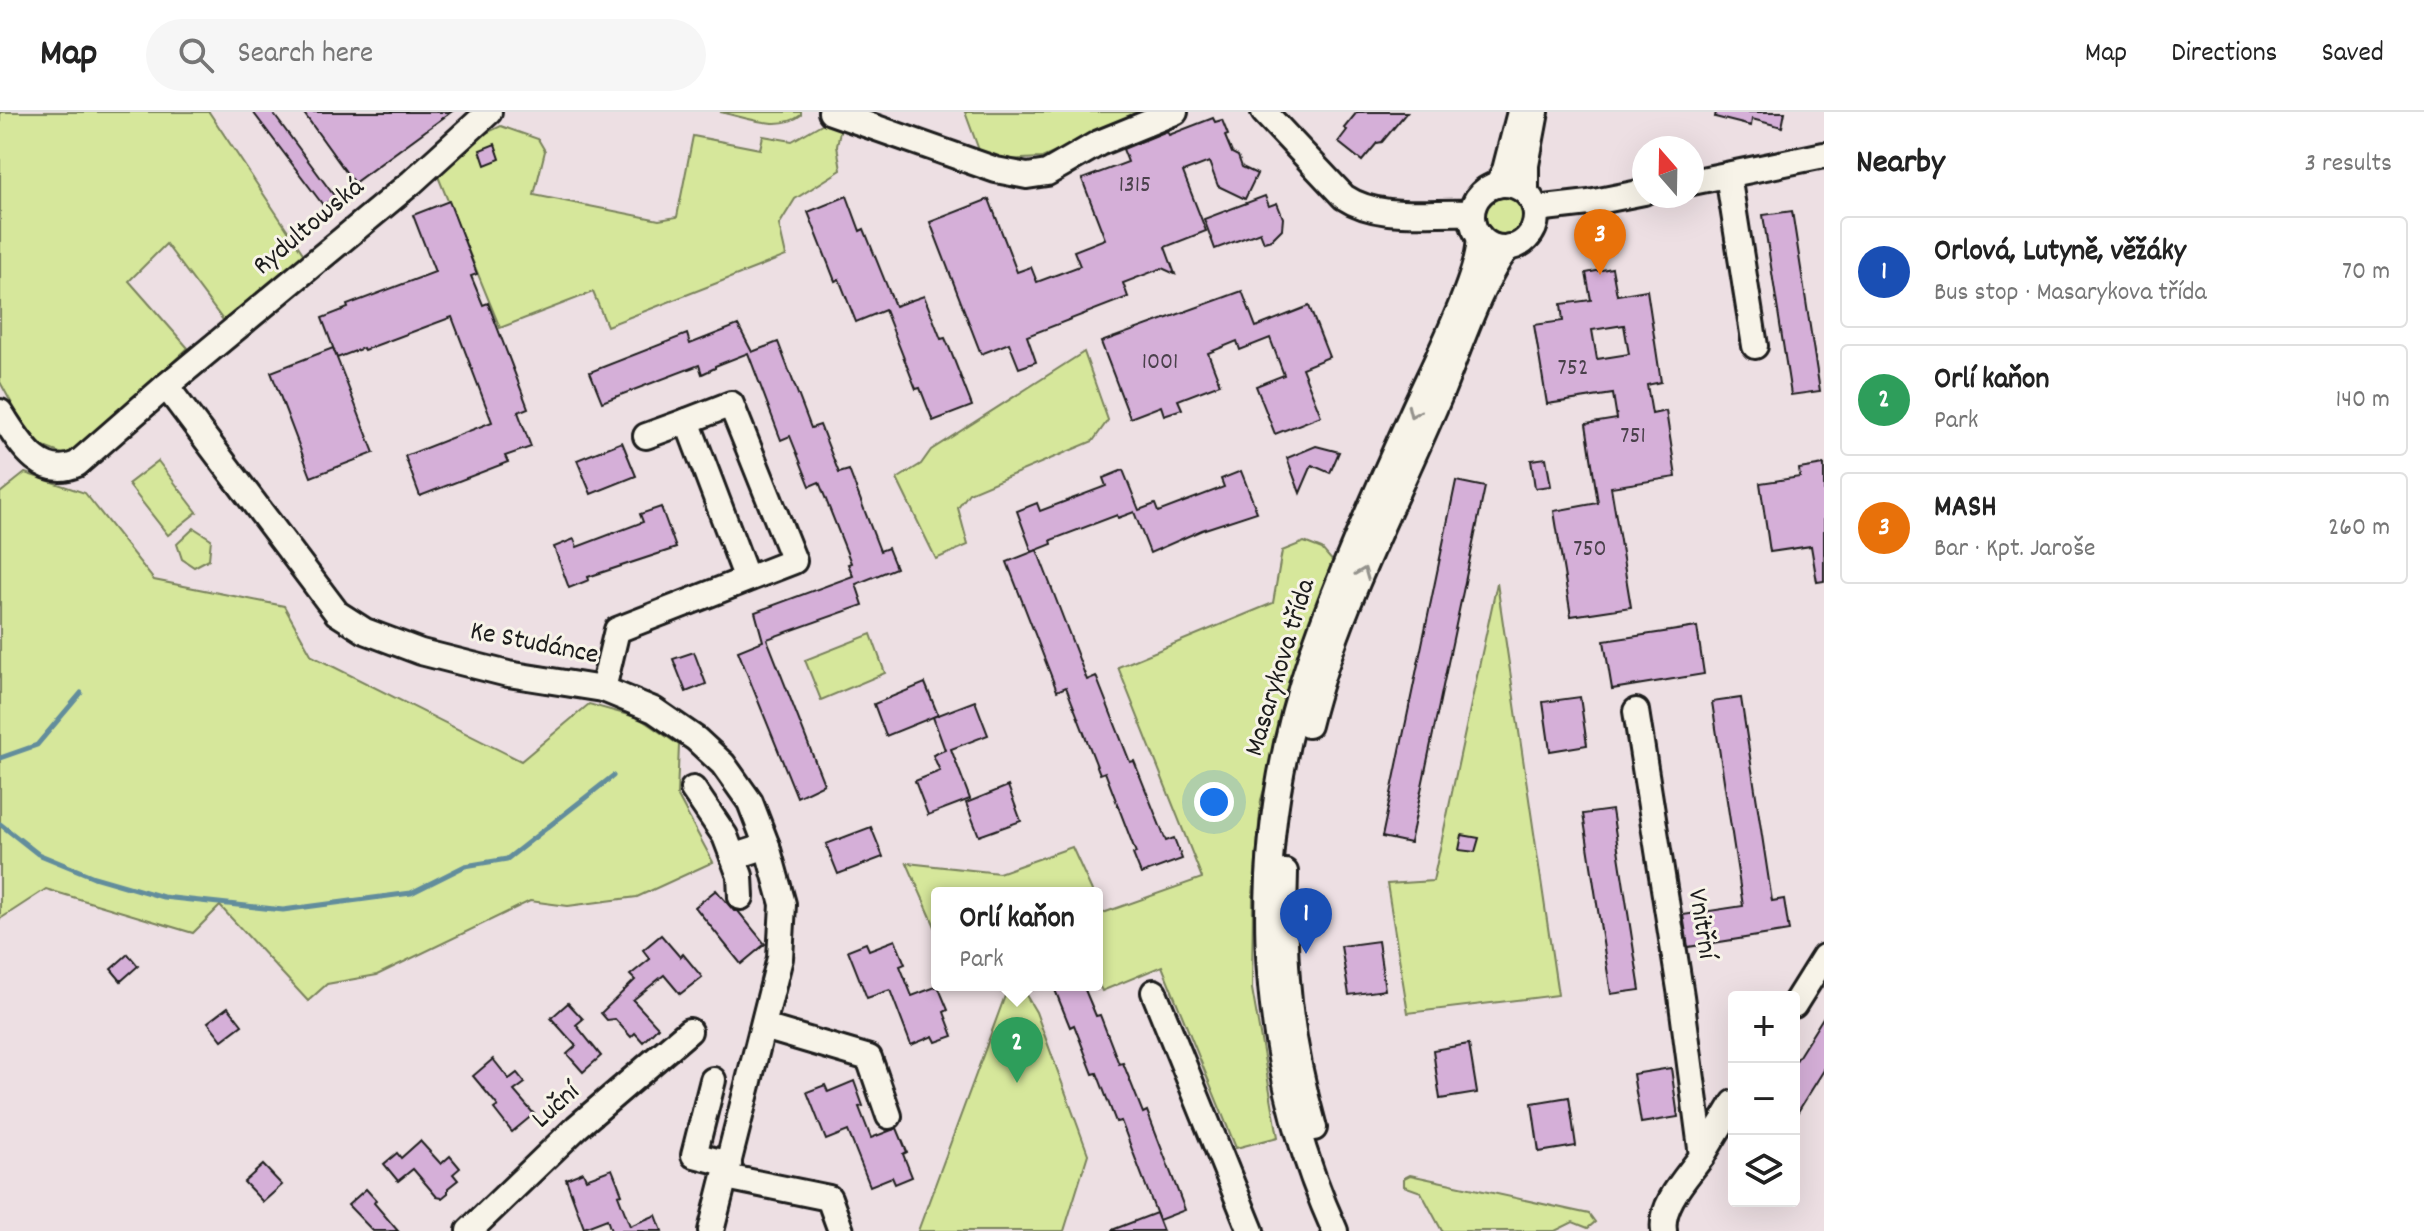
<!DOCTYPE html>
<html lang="en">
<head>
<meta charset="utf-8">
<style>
	:root { --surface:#fff; --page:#f6f6f6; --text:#222; --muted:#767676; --line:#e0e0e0; --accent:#1c1c1c }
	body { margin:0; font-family:Dekko,sans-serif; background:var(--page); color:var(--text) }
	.controls { position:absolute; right:24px; bottom:24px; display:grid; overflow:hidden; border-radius:8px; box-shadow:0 8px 32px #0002 }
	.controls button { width:72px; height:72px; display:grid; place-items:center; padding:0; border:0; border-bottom:2px solid var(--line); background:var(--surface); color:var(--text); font:40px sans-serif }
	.compass { position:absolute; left:1632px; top:24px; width:72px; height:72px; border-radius:50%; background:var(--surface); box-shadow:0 8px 32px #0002; rotate:340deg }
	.you { position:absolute; left:1214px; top:690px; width:28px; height:28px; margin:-20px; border:6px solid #fff; border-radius:50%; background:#1a73e8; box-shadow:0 0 0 12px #1a73e833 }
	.badge { display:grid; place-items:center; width:52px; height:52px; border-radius:50%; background:var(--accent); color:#fff; font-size:26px; font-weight:700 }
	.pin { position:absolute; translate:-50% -66px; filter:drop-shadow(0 2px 4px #0008) }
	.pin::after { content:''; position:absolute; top:42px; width:28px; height:24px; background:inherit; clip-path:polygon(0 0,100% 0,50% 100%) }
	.popup { position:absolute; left:931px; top:775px; width:172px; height:104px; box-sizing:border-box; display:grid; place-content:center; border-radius:8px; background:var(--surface); filter:drop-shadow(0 2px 6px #0005); font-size:26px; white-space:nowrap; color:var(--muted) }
	.popup b { font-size:30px; color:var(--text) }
	.popup::after { content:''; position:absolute; left:50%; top:100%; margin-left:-16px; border:16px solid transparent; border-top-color:var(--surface) }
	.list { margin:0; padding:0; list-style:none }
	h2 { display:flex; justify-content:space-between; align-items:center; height:104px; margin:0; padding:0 32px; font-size:34px }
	h2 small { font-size:26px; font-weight:400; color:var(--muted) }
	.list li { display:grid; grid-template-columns:52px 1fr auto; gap:24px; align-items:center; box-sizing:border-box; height:112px; margin:0 16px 16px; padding:0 16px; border:2px solid var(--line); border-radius:8px }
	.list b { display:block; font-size:30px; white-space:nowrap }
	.list p { margin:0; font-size:26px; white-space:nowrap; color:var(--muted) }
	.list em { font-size:26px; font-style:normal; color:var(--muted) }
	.icon { flex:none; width:44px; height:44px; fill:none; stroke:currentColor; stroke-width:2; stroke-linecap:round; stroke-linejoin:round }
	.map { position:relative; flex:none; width:1824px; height:1119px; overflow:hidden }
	header { display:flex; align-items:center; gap:48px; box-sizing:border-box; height:112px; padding:0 40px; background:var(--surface); border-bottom:2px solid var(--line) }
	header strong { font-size:38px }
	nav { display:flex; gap:44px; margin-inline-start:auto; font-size:28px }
	.search { width:560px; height:72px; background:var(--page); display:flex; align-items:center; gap:20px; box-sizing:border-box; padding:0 28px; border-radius:44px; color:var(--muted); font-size:30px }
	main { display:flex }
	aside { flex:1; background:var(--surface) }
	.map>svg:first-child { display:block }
</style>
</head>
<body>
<header>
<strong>Map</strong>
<div class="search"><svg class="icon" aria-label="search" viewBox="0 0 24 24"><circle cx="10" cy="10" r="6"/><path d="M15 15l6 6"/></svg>Search here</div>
<nav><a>Map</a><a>Directions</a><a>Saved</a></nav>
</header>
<main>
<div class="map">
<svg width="1824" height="1119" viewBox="0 0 1824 1119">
	<rect width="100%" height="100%" fill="#eddfe3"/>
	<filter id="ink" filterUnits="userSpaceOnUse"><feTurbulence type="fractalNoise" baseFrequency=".0125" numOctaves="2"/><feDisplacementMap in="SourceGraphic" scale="16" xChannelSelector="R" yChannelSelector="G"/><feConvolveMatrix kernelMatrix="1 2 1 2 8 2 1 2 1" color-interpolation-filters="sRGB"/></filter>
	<g filter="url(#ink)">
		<g fill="#d6e79b" stroke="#79825c" stroke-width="2">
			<polygon points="0,0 209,0 306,146 223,208 166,132 129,169 188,236 82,335 65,343 41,334 18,303 0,270"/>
			<path d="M720,0h81v3c-21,17 -57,2 -81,-3z"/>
			<polygon points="965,0 1147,0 1042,46 983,49"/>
			<polygon points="827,9 841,14 837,34 841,58 795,87 779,113 786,144 607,214 593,180 500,216 435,57 471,28 501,14 538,27 545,39 534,83 659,108 677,105 693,24 760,37 763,24 792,29"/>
			<circle cx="1504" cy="104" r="20"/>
			<polygon points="1084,240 1108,308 1093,329 969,381 958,396 968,433 936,447 897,367 921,352 931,338"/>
			<polygon points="158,349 197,400 168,423 128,372"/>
			<polygon points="25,361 85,381 154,468 284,494 312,544 521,649 589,592 639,606 679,633 677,683 713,750 637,785 568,794 530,789 377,863 327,872 308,889 220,794 193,821 46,777 0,807 0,381"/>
			<polygon points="194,416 211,427 209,447 194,455 182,447 177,432"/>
			<polygon points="1304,430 1322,437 1335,452 1297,559 1261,688 1253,785 1252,877 1278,1025 1236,1036 1162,854 1102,879 1097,869 1097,790 1103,801 1202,766 1118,555 1273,491 1282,439"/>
			<polygon points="1497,471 1558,883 1408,901 1387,772 1433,769"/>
			<polygon points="871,522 885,561 821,588 805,548"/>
			<polygon points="1072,735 1093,781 937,781 937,819 907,751 999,761"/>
			<polygon points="1009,873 1020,873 1036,900 1088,1042 1064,1119 918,1119"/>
			<polygon points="1410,1063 1589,1102 1595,1110 1588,1116 1573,1110 1555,1119 1442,1119 1421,1080 1404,1074 1404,1066"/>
		</g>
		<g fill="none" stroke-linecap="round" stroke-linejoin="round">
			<g stroke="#628d9c" stroke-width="5">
				<polyline points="0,646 37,633 81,581"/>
				<polyline points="0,712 38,742 94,765 163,785 283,798 411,781 465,754 507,747 613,664"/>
			</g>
		</g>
		<g fill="#d5afd8" stroke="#1c1c1c" stroke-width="2" fill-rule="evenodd">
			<polygon points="253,0 272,0 335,85 323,93"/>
			<polygon points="303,0 451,0 354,71"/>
			<polygon points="1357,0 1407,0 1382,30 1377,31 1362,49 1338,30 1347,18 1344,16"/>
			<polygon points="1716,0 1785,0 1782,15 1752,7 1751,14 1715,5"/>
			<polygon points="1213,6 1215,10 1222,8 1228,23 1225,24 1232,41 1238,44 1242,55 1257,62 1245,87 1218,74 1209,50 1183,60 1206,119 1165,135 1175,162 1162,156 1123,171 1128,185 1027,224 1036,250 1019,256 1009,231 981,242 930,110 989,87 1017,160 1031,155 1037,170 1080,154 1074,139 1105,127 1082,67 1128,50 1123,37 1167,19 1169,23"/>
			<polygon points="495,32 500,47 485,53 480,38"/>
			<polygon points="847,84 860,119 864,117 895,194 924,184 941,227 945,226 949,235 972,294 933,309 920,276 916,277 885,198 856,210 839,167 835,169 808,100"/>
			<polygon points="1265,84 1269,94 1277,91 1283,106 1282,117 1271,128 1264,130 1260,120 1215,137 1204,107"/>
			<polygon points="449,89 477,162 471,164 483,193 488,191 528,296 518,300 531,335 505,344 508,350 420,384 405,344 492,310 452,205 364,238 363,236 337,246 322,206 348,196 347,193 435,160 413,103"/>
			<polygon points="1792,99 1820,279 1791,283 1763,103"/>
			<path d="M1612,156l5,27 30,-5 14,92 -14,3 5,29 14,-3 10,66 -65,10 20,120 -60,9 -17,-105 44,-8 -12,-79 31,-5 -4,-25 -66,10 -13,-79 29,-4 -2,-17 30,-4 -5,-27zM1624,213l5,29 -32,5 -5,-29z"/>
			<polygon points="1242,179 1256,215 1309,194 1329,245 1302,256 1321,304 1275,322 1256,274 1284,263 1270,226 1240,238 1237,229 1208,241 1220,272 1178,288 1182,297 1164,303 1161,294 1130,306 1101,230"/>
			<polygon points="738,213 752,240 778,230 811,316 820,313 839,361 849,358 880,439 888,436 896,456 856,472 863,493 767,527 824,672 797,685 738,539 763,529 755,500 853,464 848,452 851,451 819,370 810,374 790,324 781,328 748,241 715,254 715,256 702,262 699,253 602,290 590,260 687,222 690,232"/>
			<polygon points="333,236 374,341 311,365 271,260"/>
			<polygon points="622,330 636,364 591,382 577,348"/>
			<polygon points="1316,334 1339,340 1330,361 1312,353 1300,381 1287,346"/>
			<polygon points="1546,346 1551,374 1535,376 1531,348"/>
			<polygon points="1824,353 1824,469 1817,470 1811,434 1770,440 1760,371 1800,365 1799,357"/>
			<polygon points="1123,358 1139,398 1155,392 1158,400 1224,375 1221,367 1241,359 1257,400 1202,418 1150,441 1134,400 1118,406 1117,403 1051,428 1052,432 1032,440 1017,399 1037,391 1040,399 1106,374 1103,366"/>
			<polygon points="1456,369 1485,375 1410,731 1382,725"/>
			<polygon points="661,395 676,436 588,465 589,468 569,476 554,435 574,427 577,435 643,410 640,402"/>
			<polygon points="1037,438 1087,568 1096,564 1130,650 1134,649 1166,729 1174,726 1182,747 1141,762 1133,742 1136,741 1105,660 1100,662 1066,575 1057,579 1007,450"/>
			<polygon points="1697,515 1704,562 1612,577 1604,529"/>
			<polygon points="694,540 706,572 686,580 673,547"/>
			<polygon points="925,571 938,603 886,624 874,592"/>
			<polygon points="1580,585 1587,633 1550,639 1543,590"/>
			<polygon points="1741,586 1772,789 1784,787 1789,819 1688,835 1683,803 1743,794 1712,590"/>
			<polygon points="975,589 988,623 951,637 970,687 928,703 915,669 940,659 933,643 945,638 933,605"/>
			<polygon points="1008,674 1021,709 979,724 966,691"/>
			<polygon points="1612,698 1640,878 1611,882 1583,702"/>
			<polygon points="871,715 883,745 838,762 826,732"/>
			<polygon points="1462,723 1479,726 1475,740 1459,738"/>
			<polygon points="716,778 734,799 738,799 765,832 741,852 695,795"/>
			<polygon points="661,823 680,845 683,842 702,865 680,882 664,863 633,888 658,915 643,930 635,921 631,925 615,907 607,908 601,901 635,868 630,863 650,847 643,838"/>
			<polygon points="895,828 905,852 900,854 912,884 938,874 948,898 944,900 953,924 936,930 933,924 911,933 890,878 867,886 848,838 866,831 869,838"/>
			<polygon points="1378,829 1385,878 1349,883 1341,834"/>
			<polygon points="128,842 138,854 121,869 111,857"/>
			<polygon points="1053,873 1083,873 1096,904 1100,903 1119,952 1123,951 1143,1001 1147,999 1185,1098 1159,1108 1121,1009 1116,1010 1097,961 1093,962 1074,913 1070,915"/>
			<polygon points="568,891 583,907 576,913 601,944 583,960 567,942 576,934 551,906"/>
			<polygon points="228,895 242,913 222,928 208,910"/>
			<polygon points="1824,904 1824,958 1794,1006 1794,952"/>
			<polygon points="1469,932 1477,981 1440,987 1433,938"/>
			<polygon points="493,947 509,967 517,961 525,971 514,979 534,1002 512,1020 494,997 498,994 473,964"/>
			<polygon points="1671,956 1678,1005 1641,1011 1633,962"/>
			<polygon points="854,969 863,994 859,995 871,1026 897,1016 907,1040 903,1042 912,1065 895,1072 892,1065 870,1074 848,1019 826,1028 807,980 825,973 828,980"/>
			<polygon points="1569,985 1576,1034 1539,1040 1532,991"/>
			<polygon points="420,1029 441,1052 450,1044 460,1056 453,1062 458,1068 448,1076 448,1081 442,1086 437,1085 413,1057 398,1069 384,1052 397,1041 401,1046"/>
			<polygon points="263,1053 282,1073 263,1090 244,1070"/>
			<polygon points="612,1057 622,1082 618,1083 630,1114 656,1103 662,1119 611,1119 607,1107 584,1116 566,1067 583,1060 586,1067"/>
			<polygon points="366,1077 376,1088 374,1091 398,1119 373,1119 348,1093"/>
			<polygon points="1156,1101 1163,1119 1112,1119 1112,1118"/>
		</g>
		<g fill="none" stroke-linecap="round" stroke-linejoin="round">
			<g stroke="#1c1c1c" stroke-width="30">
				<g id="minor">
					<polyline points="831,0 996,58 1027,64 1047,61 1099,31 1175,0"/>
					<path d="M1264,0l80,85c36,24 86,14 127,16"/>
					<polyline points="1728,63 1755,234"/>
					<polyline points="1692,70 1824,43"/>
					<circle cx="1504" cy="104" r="32"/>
					<polyline points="1497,73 1505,58 1520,0"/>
					<polyline points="1526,80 1526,53 1536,0"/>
					<polyline points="1536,97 1589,91 1644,80"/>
					<polyline points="166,274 412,70 489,0"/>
					<path d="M0,300c18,27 39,69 77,52l89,-78 171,227 28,18 56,21 87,22 95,15 51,21 42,29 27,25 27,38 17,44 16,58 -3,54 -69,273"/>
					<polyline points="646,324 687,309"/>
					<polyline points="603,577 617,518 794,449 731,292 687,309 747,467"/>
					<path d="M1636,599l45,285 21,160c-15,21 -42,48 -38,75"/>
					<path d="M1308,613c29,-116 88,-225 134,-335 14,-34 43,-120 67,-143"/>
					<polyline points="693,677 725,724 733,745 767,734"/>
					<polyline points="733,745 740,764 741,785"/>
					<path d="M1285,760c-3,93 4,166 29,256"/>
					<polyline points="1154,880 1251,1119"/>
					<polyline points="1794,893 1824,845"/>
					<polyline points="764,915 869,946 889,1004"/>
					<polyline points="713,968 694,1043 729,1052"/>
					<polyline points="1702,1044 1734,991"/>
					<polyline points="726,1065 829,1086 841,1119"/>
					<polyline points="469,1119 577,1015 689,919"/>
					<path d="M1335,1119c-83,-184 -87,-390 -22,-580 28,-80 63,-157 98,-235 16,-37 73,-146 68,-180"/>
				</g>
			</g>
			<use href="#minor" stroke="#f7f3e8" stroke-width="24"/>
		</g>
		<defs><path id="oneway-chevron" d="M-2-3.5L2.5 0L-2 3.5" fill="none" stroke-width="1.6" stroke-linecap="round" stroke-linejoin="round" transform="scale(2)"/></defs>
		<g stroke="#94928c">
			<use href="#oneway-chevron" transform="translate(1413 300) rotate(114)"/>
			<use href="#oneway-chevron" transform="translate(1363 461) rotate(-68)"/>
		</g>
	</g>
	<g text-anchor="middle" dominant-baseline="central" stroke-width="6" stroke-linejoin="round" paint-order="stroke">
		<g font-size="24" fill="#4a414b">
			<text x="1135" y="74">1315</text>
			<text x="1160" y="251">1001</text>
			<text x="1573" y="257">752</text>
			<text x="1633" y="325">751</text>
			<text x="1590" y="438">750</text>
		</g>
		<g font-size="28" fill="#1c1c1c" stroke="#f7f3e8">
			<text transform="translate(310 116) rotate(-40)">Rydultowská</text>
			<text transform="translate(534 533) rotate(11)">Ke Studánce</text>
			<text transform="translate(1282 556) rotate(-73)">Masarykova třída</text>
			<text transform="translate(1700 812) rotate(81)">Vnitřní</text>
			<text transform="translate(557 995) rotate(-42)">Luční</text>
		</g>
	</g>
</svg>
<div class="controls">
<button>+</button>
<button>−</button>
<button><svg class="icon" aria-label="layers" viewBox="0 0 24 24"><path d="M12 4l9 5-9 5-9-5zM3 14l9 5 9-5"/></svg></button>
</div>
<svg class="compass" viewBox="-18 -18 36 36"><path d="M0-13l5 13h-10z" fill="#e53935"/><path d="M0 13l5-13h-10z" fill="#767676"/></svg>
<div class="you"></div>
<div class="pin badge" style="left:1306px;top:842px;background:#1a4fb4">1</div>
<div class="pin badge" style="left:1017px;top:971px;background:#2e9e5b">2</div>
<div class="popup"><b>Orlí kaňon</b>Park</div>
<div class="pin badge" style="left:1600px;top:163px;background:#e8710a">3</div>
</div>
<aside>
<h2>Nearby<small>3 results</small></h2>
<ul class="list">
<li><span class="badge" style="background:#1a4fb4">1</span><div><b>Orlová, Lutyně, věžáky</b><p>Bus stop · Masarykova třída</p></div><em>70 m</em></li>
<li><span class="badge" style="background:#2e9e5b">2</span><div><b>Orlí kaňon</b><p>Park</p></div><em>140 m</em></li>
<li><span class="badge" style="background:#e8710a">3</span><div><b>MASH</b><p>Bar · Kpt. Jaroše</p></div><em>260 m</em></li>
</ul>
</aside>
</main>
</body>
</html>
